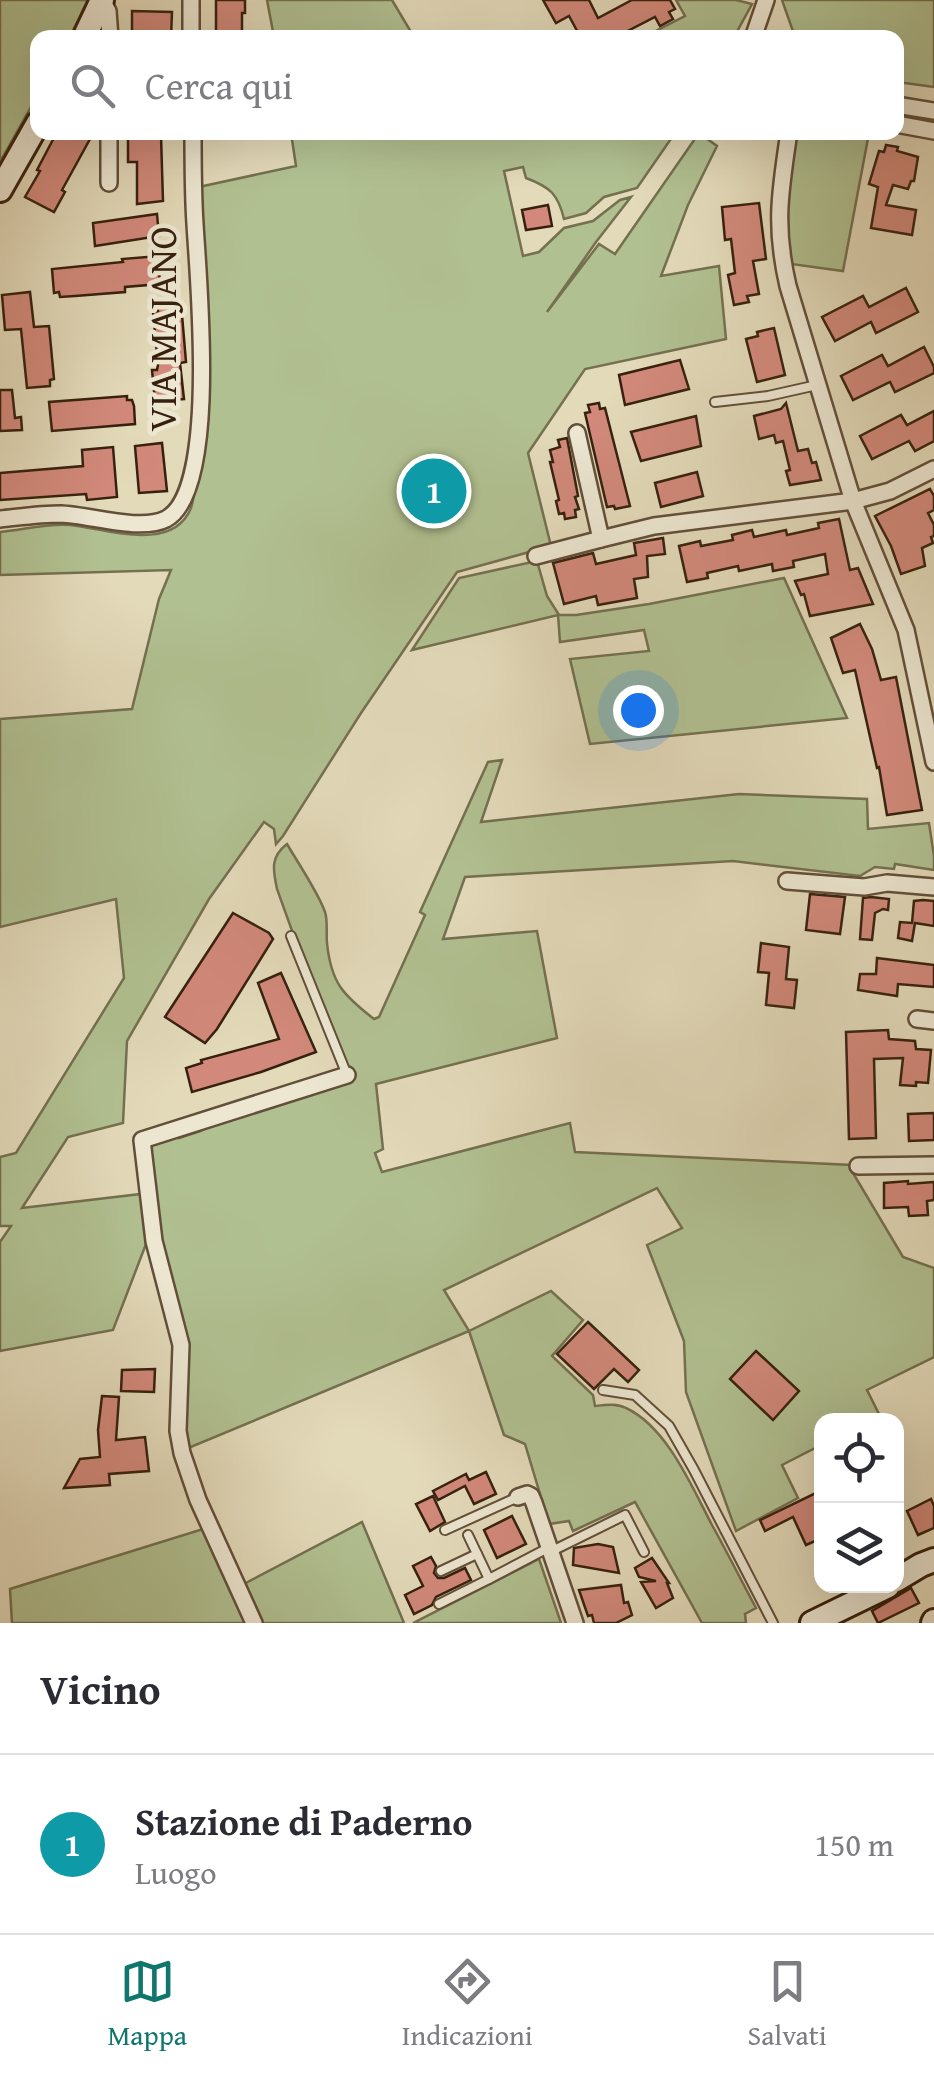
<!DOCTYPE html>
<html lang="it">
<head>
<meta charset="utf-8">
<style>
	:root { --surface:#fff; --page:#f2f2f3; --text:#2b2b33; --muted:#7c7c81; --line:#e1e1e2; --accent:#0f766e }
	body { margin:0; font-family:"Gentium Book Plus",serif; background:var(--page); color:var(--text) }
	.controls { position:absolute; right:30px; bottom:30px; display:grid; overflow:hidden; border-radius:20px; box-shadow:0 10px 40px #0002 }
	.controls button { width:90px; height:90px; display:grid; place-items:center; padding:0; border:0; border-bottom:2px solid var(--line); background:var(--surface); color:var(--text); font:50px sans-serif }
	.you { position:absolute; left:638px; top:710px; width:35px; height:35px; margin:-25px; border:8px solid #fff; border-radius:50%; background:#1a73e8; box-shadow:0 0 0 15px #1a73e833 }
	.badge { display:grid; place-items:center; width:65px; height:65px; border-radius:50%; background:var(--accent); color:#fff; font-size:32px; font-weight:700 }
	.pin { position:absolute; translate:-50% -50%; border:5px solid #fff; box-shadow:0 2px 10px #0006 }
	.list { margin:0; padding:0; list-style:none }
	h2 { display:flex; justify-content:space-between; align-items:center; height:130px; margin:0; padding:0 40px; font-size:42px }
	h2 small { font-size:32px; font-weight:400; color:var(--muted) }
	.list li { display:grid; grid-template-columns:65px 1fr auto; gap:30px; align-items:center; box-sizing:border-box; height:180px; padding:0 40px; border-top:2px solid var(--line) }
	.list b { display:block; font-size:38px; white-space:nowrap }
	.list p { margin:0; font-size:32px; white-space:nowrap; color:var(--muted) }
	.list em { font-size:32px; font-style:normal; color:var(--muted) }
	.icon { flex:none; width:55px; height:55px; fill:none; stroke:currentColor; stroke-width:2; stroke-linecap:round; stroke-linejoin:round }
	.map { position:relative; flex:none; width:934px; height:1623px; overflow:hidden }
	.search { position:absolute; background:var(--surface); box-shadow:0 10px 40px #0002; left:30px; right:30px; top:30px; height:110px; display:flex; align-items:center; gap:25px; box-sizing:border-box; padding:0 35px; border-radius:20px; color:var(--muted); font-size:38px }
	.sheet { height:310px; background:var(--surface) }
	nav { display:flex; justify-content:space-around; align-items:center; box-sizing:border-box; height:140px; border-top:2px solid var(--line); background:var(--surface); font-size:28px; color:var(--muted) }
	nav a { display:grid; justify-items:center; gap:5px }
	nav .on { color:var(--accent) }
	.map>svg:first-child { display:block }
</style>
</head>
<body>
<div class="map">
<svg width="934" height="1623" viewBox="0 0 934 1623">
	<rect width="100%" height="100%" fill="#e3daba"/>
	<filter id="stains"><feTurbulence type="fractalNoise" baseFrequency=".002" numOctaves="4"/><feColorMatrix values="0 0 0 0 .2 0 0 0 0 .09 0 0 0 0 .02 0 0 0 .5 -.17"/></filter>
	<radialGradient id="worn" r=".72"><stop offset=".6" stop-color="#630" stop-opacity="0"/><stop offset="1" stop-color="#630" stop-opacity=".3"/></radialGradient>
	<g fill="#b1c091" stroke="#747050" stroke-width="2.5">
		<polygon points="0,0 88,0 70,37 38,38 37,96 0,162"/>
		<polygon points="267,0 392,0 414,37 274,37"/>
		<polygon points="676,0 736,0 752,4 734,37 644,37 685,16"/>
		<polygon points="782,0 934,0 934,87 897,82 896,38 795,37"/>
		<path d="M291,133h384l-38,55 -33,9 -18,16 -22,6c-6,-25 -14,-32 -38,-41l-3,-11 -19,4 19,85 16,-4 25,-24 29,-7 27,-21 11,-3 -35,45 -49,70 52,-68 16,10 84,-121 18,13 -29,59 -27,71 58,-10 7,73 -141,30 -57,84 23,93 -94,26 -96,141 -78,123 -7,8 -2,-15 -10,-7 -55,77 -82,142 -4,82 -55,14 -46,71 119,-14 5,50 -33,86 -113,21v-109l11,-16h-11v-69l16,-4 108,-175 -8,-79 -116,28v-208l132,-10 27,-110 12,-29 -171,5v-43c22,-2 48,-9 70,-7 36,4 103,28 121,-17 4,-12 4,-27 5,-39l-2,-281 102,-22z"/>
		<path d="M796,133h73l-26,138 -52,-7c-9,-44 0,-87 5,-131z"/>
		<polygon points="537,561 547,596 559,615 576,615 649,604 784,578 847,718 590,744 570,659 649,651 644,630 560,642 558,615 412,650 459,578"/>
		<path d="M502,760l-21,62 258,-28 128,5 1,30 61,-6 5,33v14l-39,-6 -1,5 -19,-2 -15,9 -127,-15 -268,16 -22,62 94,-8 20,107 -181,46 7,65 -8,4 7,19 188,-49 5,29 277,13 1,8 50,84 31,11v89l-67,33 13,26 -10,4h-48l-1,25 -39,20 16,33 -62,33 -50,-139 -2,-51 -37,-96 35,-17 -25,-40 -213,102 25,41 82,-40 32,29 -31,36 41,39 2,11c10,-1 21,-3 31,2 41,19 66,79 86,117 15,27 29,55 44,83l-11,6 1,9h-44l-67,-121 -62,29 -4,-10 -20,3 -24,-80 -21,-9 -35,-104 -283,118 -4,-20 5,-71 -28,-118 -11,-85 3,-10 22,-12 6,5 22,-7 9,-8 136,-42 -69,-192c-4,-19 -7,-32 10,-45 11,19 31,48 38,68 3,9 1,21 2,31 4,40 16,52 47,76l5,-2 46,-102 -5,-3 68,-150z"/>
		<polygon points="362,1522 404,1623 259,1623 242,1585"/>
		<polygon points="203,1529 246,1623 12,1623 10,1589"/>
		<polygon points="539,1559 561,1623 413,1623"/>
	</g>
	<g fill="#d2897b" stroke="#37210e" stroke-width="2.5">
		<polygon points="216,0 245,0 245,13 242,13 242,38 216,38"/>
		<polygon points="543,0 589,0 598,18 632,0 670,0 675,9 669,12 673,19 660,26 655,17 614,38 581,38 569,16 556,23"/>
		<polygon points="132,11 172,12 171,38 132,38"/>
		<polygon points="57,132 78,132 90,139 62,190 65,192 54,212 25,197 40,171 37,170"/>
		<polygon points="128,136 161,136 163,201 137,204 137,162 128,162"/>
		<polygon points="886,145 898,147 897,151 918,157 914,181 911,181 908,189 893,185 886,205 916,210 912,235 871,228 878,187 869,184 879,151 884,152"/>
		<polygon points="759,203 766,259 753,261 759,294 747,296 749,302 734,305 728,275 735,273 731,239 725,240 722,207"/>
		<polygon points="548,205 552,226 526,230 522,210"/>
		<polygon points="157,214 159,236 95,246 93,223"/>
		<polygon points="158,256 160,284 125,287 125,292 75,296 60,297 59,292 54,293 52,269 123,262 122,259"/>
		<polygon points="906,288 918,312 876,333 871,322 835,341 822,317 863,296 869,307"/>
		<polygon points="30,292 34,327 49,326 54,379 50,380 50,386 27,388 21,329 5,330 2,295"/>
		<polygon points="181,303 186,362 180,363 184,399 155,401 152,370 157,370 158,365 153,312 158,311 157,306 164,304"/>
		<polygon points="774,328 785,375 757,382 746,339 758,336 757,332"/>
		<polygon points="924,347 934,367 934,373 895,392 890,382 853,400 841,376 882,355 888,366"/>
		<polygon points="680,360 689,389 625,405 619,375"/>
		<polygon points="0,390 12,390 15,418 21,417 22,430 0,431"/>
		<polygon points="127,396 127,400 132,400 134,406 135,424 52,431 49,402"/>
		<polygon points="599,403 600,409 605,408 630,506 615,509 614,506 607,507 585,413 590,412 588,405"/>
		<polygon points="786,403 798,451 808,449 812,463 816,462 821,480 790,485 786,471 790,470 783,441 776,443 774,435 759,439 754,416 781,409"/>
		<polygon points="934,411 934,441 915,451 909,441 872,459 860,436 901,415 907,425"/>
		<polygon points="696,416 701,446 641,461 631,432"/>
		<polygon points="567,438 578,496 575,497 579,509 575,510 576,517 565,519 564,513 559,514 556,501 559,500 550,462 553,462 550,450 560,447 558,440"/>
		<polygon points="162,443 167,491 139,493 135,446"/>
		<polygon points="113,447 117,497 87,500 86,494 0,500 0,473 83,466 82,450"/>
		<polygon points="433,469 454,483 434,513 413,500"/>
		<polygon points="697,472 703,496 661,507 655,483"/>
		<polygon points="930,489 934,496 934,510 928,513 934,525 934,536 931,537 933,543 922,548 925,566 901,574 891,546 875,516"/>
		<polygon points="839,519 850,570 858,568 873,604 810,616 804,594 801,595 795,581 828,574 825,554 793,561 794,567 773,571 772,564 739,571 738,566 707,573 708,578 687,582 679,546 700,541 701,546 733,540 732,535 752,530 754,537 786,530 787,535 819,528 818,523"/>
		<polygon points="663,538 665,554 647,556 648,577 634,579 637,598 598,605 596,596 564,604 553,563 593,553 596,564 636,555 634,543"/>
		<polygon points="860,624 872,649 881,680 896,677 922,810 887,815 879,767 877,768 855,670 843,673 831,638"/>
		<polygon points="810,894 845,897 840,934 806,930"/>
		<polygon points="871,897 889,899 888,910 883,909 875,913 872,940 860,939 863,898"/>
		<polygon points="923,900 934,901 934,926 915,923 912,941 898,938 900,922 912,923 914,901"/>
		<polygon points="233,913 269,933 273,939 217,1029 205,1043 165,1017"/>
		<polygon points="761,943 789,947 786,979 797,980 794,1008 766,1005 769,973 758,972"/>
		<polygon points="877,958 934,965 934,987 898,984 897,996 858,990 860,974 876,974"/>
		<polygon points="281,973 316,1052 261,1072 192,1092 186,1068 202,1063 201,1060 279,1039 258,983"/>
		<polygon points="888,1030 889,1039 915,1041 916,1049 931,1050 928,1083 916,1082 916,1086 900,1085 903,1058 874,1059 876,1138 849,1139 846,1032"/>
		<polygon points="934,1113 934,1140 909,1141 908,1114"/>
		<polygon points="908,1181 908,1184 934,1182 934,1200 927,1201 928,1215 909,1216 908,1207 884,1208 884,1183"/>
		<polygon points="588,1322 639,1370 628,1382 614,1369 594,1389 557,1354"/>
		<polygon points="756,1351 799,1391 773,1420 730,1379"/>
		<polygon points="155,1369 154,1392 121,1391 122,1370"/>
		<polygon points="102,1396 119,1397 116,1440 145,1437 149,1471 109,1474 110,1485 64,1488 80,1459 100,1457 98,1430"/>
		<polygon points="486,1472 496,1494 474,1504 465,1486 438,1500 433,1491 466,1474 469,1480"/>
		<polygon points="822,1490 822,1538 806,1545 793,1517 765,1531 760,1520"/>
		<polygon points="433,1496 445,1522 430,1531 416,1504"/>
		<polygon points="931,1499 934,1506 934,1528 918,1535 907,1511"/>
		<polygon points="512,1516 526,1544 497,1558 484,1530"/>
		<polygon points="598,1544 613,1547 619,1573 573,1565 574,1548"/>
		<polygon points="431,1557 436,1566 434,1573 438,1578 444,1578 465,1568 471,1580 436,1597 432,1605 414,1614 405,1595 423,1586 413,1566"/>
		<polygon points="652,1558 669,1583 667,1583 673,1598 656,1608 641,1582 656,1581 639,1577 635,1568"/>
		<polygon points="621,1585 624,1603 628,1602 632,1615 616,1623 594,1623 592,1615 588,1616 579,1590"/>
		<polygon points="911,1588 919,1603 878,1623 872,1611"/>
	</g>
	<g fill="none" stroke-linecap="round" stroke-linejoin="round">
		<g stroke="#624f39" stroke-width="12">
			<g id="lane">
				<polyline points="715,402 768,396 817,385"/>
				<polyline points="291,936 347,1075"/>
				<polyline points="603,1390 635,1395 669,1426 694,1470 773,1623"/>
				<polyline points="445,1530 518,1497"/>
				<polyline points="468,1535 489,1579 548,1548"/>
				<polyline points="550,1552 625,1515 644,1552"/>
				<polyline points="441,1571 477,1554"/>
				<polyline points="439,1604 489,1579"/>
			</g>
		</g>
		<g stroke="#624f39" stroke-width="20">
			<g id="street">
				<polyline points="102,0 108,11 110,38"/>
				<polyline points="191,0 191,38"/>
				<polyline points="753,38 766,0"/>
				<polyline points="896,105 934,111"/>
				<polyline points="896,124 934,131"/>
				<path d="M789,132c-9,60 -15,94 -1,154l65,215 53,129 28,132"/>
				<polyline points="109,183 109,132"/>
				<polyline points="577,433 601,539 654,526 853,501 890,491 934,469"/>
				<path d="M0,519c20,-2 40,-5 61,-5 29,1 79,18 105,5 53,-28 32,-241 29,-295 -2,-30 -2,-61 -2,-92"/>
				<polyline points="536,556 601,539"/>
				<polyline points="787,881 864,887 887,883 934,887"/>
				<polyline points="917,1019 934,1021"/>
				<polyline points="858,1166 934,1165"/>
				<polyline points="518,1497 527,1494 531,1496 534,1503 575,1623"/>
				<polyline points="254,1623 198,1500 182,1453 178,1431 181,1345 154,1241 142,1140 347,1075"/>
			</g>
		</g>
		<g stroke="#37210e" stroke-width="28">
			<g id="secondary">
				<polyline points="84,38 102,0"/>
				<polyline points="0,190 38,123"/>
				<polyline points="896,1580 921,1565 934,1560"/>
				<polyline points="812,1623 888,1586"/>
				<polyline points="933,1623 934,1621"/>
			</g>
		</g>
		<use href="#lane" stroke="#ede7d2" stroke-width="8"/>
		<use href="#street" stroke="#ede7d2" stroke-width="15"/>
		<use href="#secondary" stroke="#ede7d2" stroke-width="22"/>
	</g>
	<g text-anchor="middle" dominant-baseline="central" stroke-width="9" stroke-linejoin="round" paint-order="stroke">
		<g font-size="38" fill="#37210e" stroke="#ede7d2">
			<text transform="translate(162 329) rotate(-90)">VIA MAJANO</text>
		</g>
	</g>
	<rect width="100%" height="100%" filter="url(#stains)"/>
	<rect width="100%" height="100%" fill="url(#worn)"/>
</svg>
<div class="controls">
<button><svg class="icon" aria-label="locate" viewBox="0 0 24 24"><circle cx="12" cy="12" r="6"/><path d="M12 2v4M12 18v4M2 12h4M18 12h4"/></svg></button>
<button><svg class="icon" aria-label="layers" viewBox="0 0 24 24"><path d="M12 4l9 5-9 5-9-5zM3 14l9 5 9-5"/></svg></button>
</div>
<div class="you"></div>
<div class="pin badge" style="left:434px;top:491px;background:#0f9aa8">1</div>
<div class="search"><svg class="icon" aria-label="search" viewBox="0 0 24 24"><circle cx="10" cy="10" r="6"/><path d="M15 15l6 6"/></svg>Cerca qui</div>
</div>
<section class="sheet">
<h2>Vicino<small></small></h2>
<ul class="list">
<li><span class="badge" style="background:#0f9aa8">1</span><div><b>Stazione di Paderno</b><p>Luogo</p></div><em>150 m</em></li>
</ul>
</section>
<nav>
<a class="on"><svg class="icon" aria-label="map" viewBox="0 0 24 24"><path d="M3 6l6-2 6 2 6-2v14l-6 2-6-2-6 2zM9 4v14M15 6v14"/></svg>Mappa</a>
<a><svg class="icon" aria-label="directions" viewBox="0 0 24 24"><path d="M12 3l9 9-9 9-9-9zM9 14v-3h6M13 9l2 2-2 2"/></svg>Indicazioni</a>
<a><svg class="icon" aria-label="saved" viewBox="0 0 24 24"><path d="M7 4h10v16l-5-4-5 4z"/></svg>Salvati</a>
</nav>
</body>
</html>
